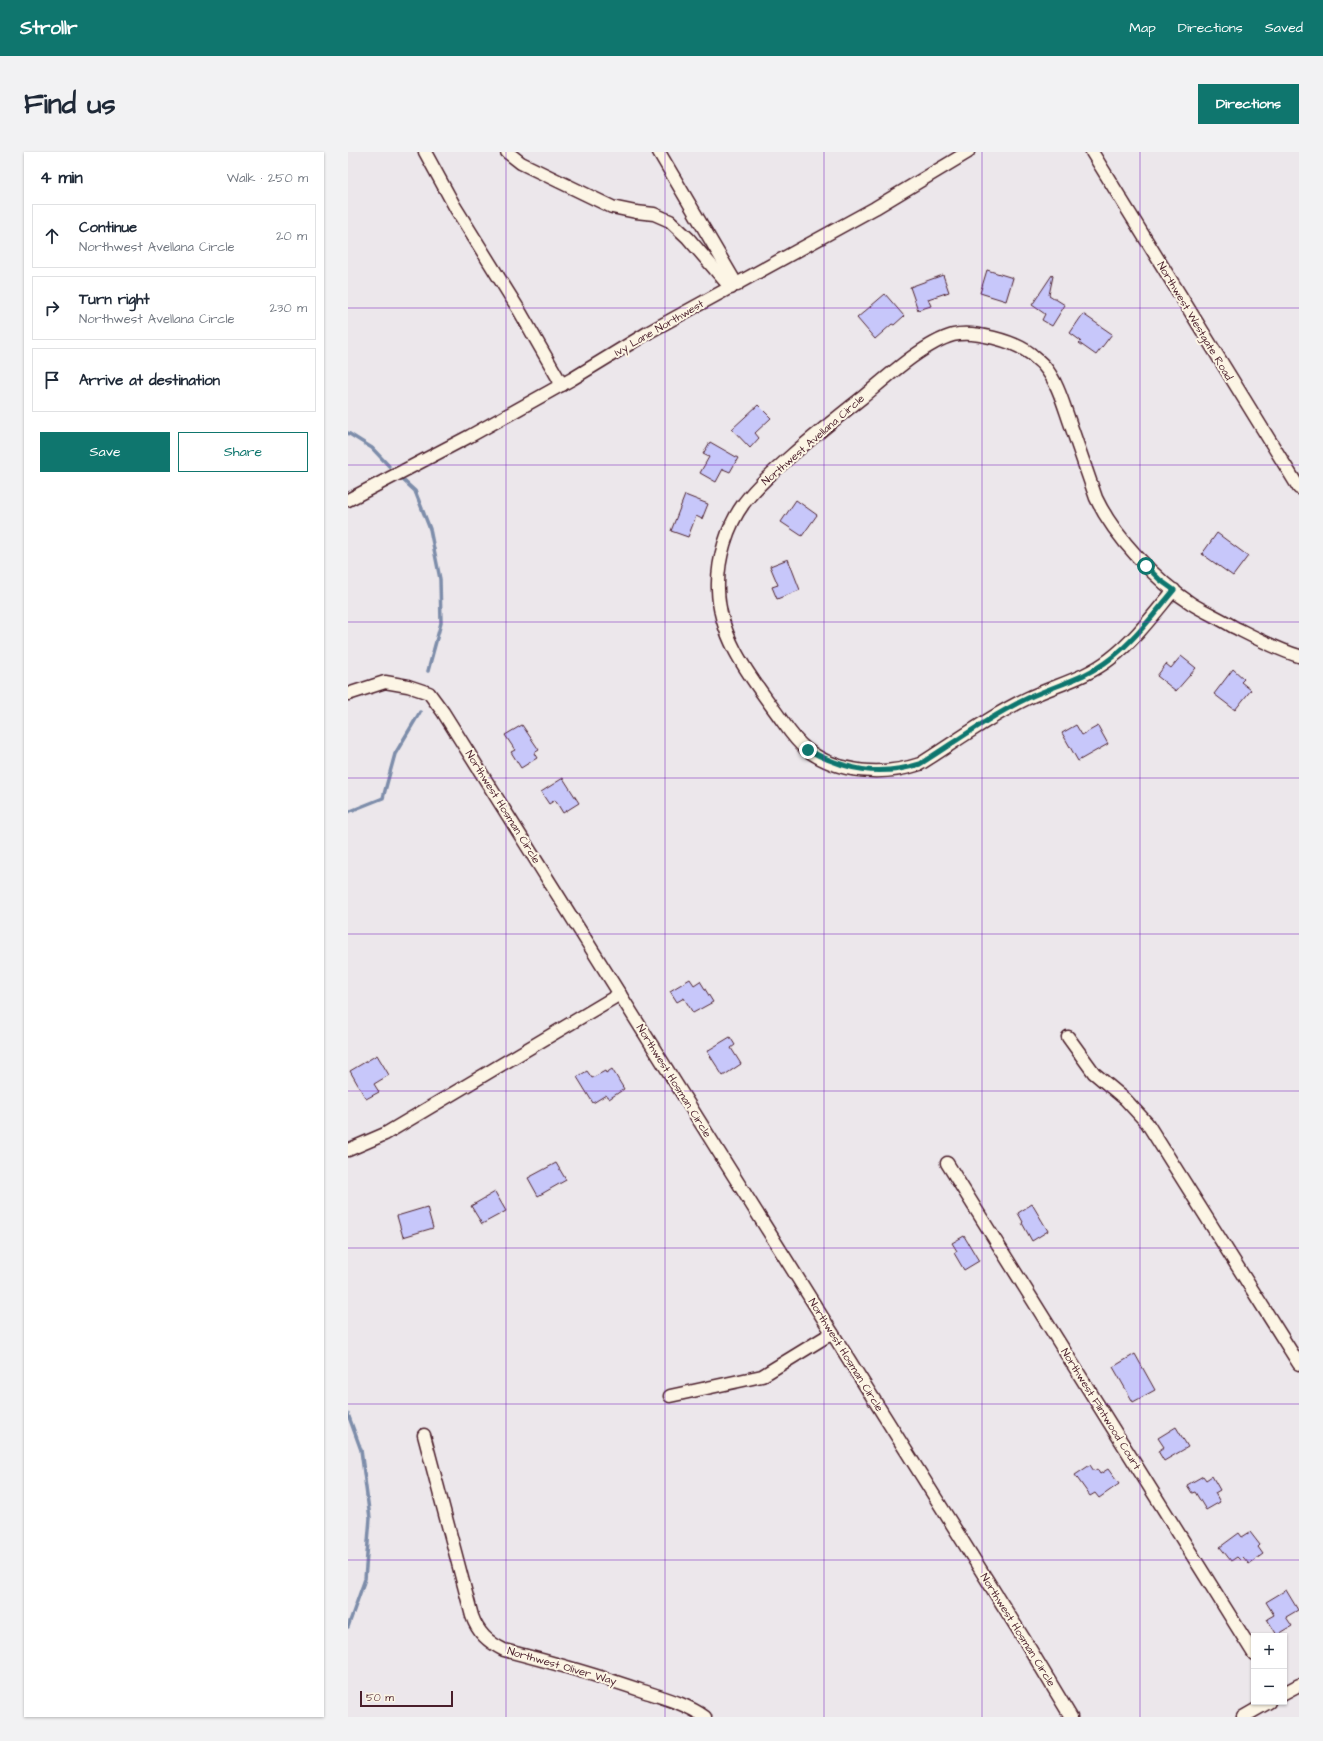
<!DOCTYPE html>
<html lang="en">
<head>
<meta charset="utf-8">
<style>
	:root { --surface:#fff; --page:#f2f2f3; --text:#1f2937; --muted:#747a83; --line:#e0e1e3; --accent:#0f766e }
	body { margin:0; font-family:"Architects Daughter",sans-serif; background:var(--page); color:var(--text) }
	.controls { position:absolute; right:12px; bottom:12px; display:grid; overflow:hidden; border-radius:0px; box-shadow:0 1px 3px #0004 }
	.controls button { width:36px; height:36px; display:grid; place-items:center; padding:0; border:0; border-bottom:1px solid var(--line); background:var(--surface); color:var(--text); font:20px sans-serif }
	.scale { position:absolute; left:12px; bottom:10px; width:93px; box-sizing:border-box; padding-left:4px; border:2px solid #4a1f2b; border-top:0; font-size:11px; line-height:14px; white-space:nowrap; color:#4a1f2b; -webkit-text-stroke:3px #fcf5e5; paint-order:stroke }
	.stop { position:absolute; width:12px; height:12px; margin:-9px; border:3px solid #0f766e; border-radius:50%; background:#fff }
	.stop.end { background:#0f766e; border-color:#fff; box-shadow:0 1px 4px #0008 }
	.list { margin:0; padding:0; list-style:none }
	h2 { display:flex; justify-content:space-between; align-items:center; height:52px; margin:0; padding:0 16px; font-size:17px }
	h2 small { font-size:13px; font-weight:400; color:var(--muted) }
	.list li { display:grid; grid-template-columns:26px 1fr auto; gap:12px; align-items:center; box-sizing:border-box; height:64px; margin:0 8px 8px; padding:0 8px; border:1px solid var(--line); border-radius:0px }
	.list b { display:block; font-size:15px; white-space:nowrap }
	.list p { margin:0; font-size:13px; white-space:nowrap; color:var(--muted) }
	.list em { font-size:13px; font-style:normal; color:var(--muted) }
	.actions { display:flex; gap:8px; padding:12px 16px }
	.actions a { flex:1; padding:9px 0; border:1px solid var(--accent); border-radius:0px; text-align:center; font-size:14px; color:var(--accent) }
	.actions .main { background:var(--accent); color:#fff }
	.icon { flex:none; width:22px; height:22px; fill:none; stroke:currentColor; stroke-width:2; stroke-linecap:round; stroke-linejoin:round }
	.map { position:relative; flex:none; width:951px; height:1565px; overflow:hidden; border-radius:0px }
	header { display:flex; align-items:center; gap:24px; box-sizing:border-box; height:56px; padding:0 20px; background:var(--accent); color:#fff }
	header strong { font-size:19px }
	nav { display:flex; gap:22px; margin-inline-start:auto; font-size:14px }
	.intro { display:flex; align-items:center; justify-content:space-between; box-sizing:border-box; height:96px; padding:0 24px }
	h1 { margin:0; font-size:28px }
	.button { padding:10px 18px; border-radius:0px; background:var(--accent); color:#fff; font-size:14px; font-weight:700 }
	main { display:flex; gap:24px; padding:0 24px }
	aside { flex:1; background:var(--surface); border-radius:0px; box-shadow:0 1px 3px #0004 }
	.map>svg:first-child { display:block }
</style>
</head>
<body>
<header>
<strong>Strollr</strong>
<nav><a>Map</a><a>Directions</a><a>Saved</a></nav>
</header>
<div class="intro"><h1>Find us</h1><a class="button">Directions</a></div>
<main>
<aside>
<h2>4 min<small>Walk · 250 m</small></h2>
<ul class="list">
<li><svg class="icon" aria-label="ahead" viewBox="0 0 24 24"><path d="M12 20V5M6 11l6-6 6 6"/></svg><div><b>Continue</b><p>Northwest Avellana Circle</p></div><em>20 m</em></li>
<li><svg class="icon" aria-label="right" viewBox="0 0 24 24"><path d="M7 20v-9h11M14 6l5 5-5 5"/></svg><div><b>Turn right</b><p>Northwest Avellana Circle</p></div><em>230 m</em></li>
<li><svg class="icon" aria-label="arrive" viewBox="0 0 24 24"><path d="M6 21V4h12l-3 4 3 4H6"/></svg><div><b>Arrive at destination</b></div></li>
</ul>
<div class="actions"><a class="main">Save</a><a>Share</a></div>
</aside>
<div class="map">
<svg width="951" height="1565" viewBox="0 0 951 1565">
	<rect width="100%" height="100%" fill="#ece7eb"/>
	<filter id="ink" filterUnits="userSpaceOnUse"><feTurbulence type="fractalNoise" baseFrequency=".025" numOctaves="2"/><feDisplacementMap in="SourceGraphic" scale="8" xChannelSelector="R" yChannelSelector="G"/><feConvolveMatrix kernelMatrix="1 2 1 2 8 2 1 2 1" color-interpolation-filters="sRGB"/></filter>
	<g filter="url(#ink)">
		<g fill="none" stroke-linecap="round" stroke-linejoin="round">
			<g stroke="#7d8daa" stroke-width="3.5">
				<polyline points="0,281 24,296 41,314"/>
				<polyline points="55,328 67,339 82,377 92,427 93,471 80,519"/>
				<polyline points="0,660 35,646 47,602 72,560"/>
				<polyline points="0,1262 13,1298 22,1366 17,1427 0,1475"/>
			</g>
		</g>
		<g fill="#c7c7fa" stroke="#4a1f2b">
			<polygon points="639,118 665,126 658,149 632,141"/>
			<polygon points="595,123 601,140 580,147 583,154 570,158 562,135"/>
			<polygon points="704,123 705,124 701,143 717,153 704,174 694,168 697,162 684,153"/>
			<polygon points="537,142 556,164 546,173 544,172 527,187 509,166"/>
			<polygon points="735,162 764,182 748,203 731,191 733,189 722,181"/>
			<polygon points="410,253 423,266 407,281 411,286 402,296 384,277"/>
			<polygon points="362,290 390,306 382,320 375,317 368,330 352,321 361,305 355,302"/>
			<polygon points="337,343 360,352 354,367 348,364 340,385 323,379"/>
			<polygon points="448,348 469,363 454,384 433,370"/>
			<polygon points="869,381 900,404 885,424 854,402"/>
			<polygon points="440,407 452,438 429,447 424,435 430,433 422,414"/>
			<polygon points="833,504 848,516 828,539 809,524 818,512 823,516"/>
			<polygon points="885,517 896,527 893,530 903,538 887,558 866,542"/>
			<polygon points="174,573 191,598 186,601 189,606 173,616 163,600 167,598 157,583"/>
			<polygon points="728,573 734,583 750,574 760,592 730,609 714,581"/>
			<polygon points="215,626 231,651 215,661 207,648 201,652 193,640"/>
			<polygon points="342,827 346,833 352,829 365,850 345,861 336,846 329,850 322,839"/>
			<polygon points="382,885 387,893 383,896 393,912 375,924 359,899"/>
			<polygon points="29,903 41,923 26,932 31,940 18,947 2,919"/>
			<polygon points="264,917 276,937 261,947 258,943 245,951 229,925 239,919 244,926 257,919 258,921"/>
			<polygon points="208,1011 218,1028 190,1044 180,1026"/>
			<polygon points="147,1040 158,1059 134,1072 123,1054"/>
			<polygon points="684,1052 700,1079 684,1089 674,1071 675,1070 670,1061"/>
			<polygon points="79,1055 85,1076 55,1085 49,1064"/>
			<polygon points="616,1084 631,1109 616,1118 606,1101 609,1099 604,1091"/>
			<polygon points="787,1202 807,1238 785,1250 765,1215"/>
			<polygon points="828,1275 840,1295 816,1309 810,1299 816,1295 810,1286"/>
			<polygon points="742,1313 746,1319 749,1317 752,1322 760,1317 771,1332 751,1346 747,1341 742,1344 727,1323"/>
			<polygon points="855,1324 858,1328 864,1324 872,1338 867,1341 872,1350 858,1358 847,1340 844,1341 839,1333"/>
			<polygon points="902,1380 912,1393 910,1395 915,1402 901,1412 895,1405 892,1408 889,1405 883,1409 872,1395 891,1381 894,1385"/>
			<polygon points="938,1438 950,1458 938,1465 944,1474 929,1483 919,1467 926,1463 918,1450"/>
		</g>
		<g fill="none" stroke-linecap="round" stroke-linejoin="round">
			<g stroke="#4a1f2b" stroke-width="15">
				<g id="minor">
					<polyline points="77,0 107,55 171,158 214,233"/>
					<polyline points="159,0 173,11 264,55 288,60 306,62 322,69 340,86 383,136"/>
					<polyline points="311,0 389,133"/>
					<polyline points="744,0 951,336"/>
					<polyline points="0,348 122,284 224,227 301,180 527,56 620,0"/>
					<path d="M826,438c-20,24 -39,50 -64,69 -24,19 -54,26 -82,39 -38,18 -73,44 -108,66 -36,12 -82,10 -114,-15 -9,-7 -16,-17 -23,-27 -29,-41 -64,-81 -65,-133 -1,-29 9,-63 26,-86 14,-18 31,-33 48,-48 23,-20 47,-39 71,-58 23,-19 61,-54 90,-62 21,-5 61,6 78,19 4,4 10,8 13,12 13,15 19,37 25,54 9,26 18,52 27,78 18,38 60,83 96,106 13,8 27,14 40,22 22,11 44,23 67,30"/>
					<polyline points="0,542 37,530 60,534 81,541 95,560 676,1487 723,1565"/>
					<polyline points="720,885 746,921 777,947 799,971 951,1212"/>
					<polyline points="0,998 37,982 272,842"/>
					<polyline points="599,1011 906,1502"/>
					<polyline points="322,1244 414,1224 484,1181"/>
					<path d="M76,1283l48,181c6,17 16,26 32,34 47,12 93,25 139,41 21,7 44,13 62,26"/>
					<polyline points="936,1541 951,1533"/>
					<polyline points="895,1565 921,1550"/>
				</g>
			</g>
			<use href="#minor" stroke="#fcf5e5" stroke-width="12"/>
		</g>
	</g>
	<g fill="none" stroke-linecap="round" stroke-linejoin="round" filter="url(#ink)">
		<path stroke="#0f766e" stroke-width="5" d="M460,598c37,20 71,27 112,14 35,-22 70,-48 108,-66 28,-13 58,-20 82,-39 25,-19 44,-45 64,-69l-14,-10 -14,-14"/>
	</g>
	<path fill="none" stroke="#7b2cbf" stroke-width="1" stroke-opacity="0.55" d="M158,0v1565M317,0v1565M476,0v1565M634,0v1565M792,0v1565M0,156h951M0,313h951M0,470h951M0,626h951M0,782h951M0,939h951M0,1096h951M0,1252h951M0,1408h951"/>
	<g text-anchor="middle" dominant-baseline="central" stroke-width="4" stroke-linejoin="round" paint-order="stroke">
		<g font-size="11" fill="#4a1f2b" stroke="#fcf5e5">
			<text transform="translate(847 169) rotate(59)">Northwest Westgate Road</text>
			<text transform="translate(311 176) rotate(-30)">Ivy Lane Northwest</text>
			<text transform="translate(465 288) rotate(-41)">Northwest Avellana Circle</text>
			<text transform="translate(155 655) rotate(58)">Northwest Hosman Circle</text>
			<text transform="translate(326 929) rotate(58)">Northwest Hosman Circle</text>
			<text transform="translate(498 1203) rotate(58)">Northwest Hosman Circle</text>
			<text transform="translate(753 1257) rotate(58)">Northwest Flintwood Court</text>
			<text transform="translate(670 1478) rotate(58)">Northwest Hosman Circle</text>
			<text transform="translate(214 1514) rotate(16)">Northwest Oliver Way</text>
		</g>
	</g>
</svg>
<div class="controls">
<button>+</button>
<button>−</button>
</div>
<div class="scale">50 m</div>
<div class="stop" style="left:798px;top:414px"></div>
<div class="stop end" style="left:460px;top:598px"></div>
</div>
</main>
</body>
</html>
